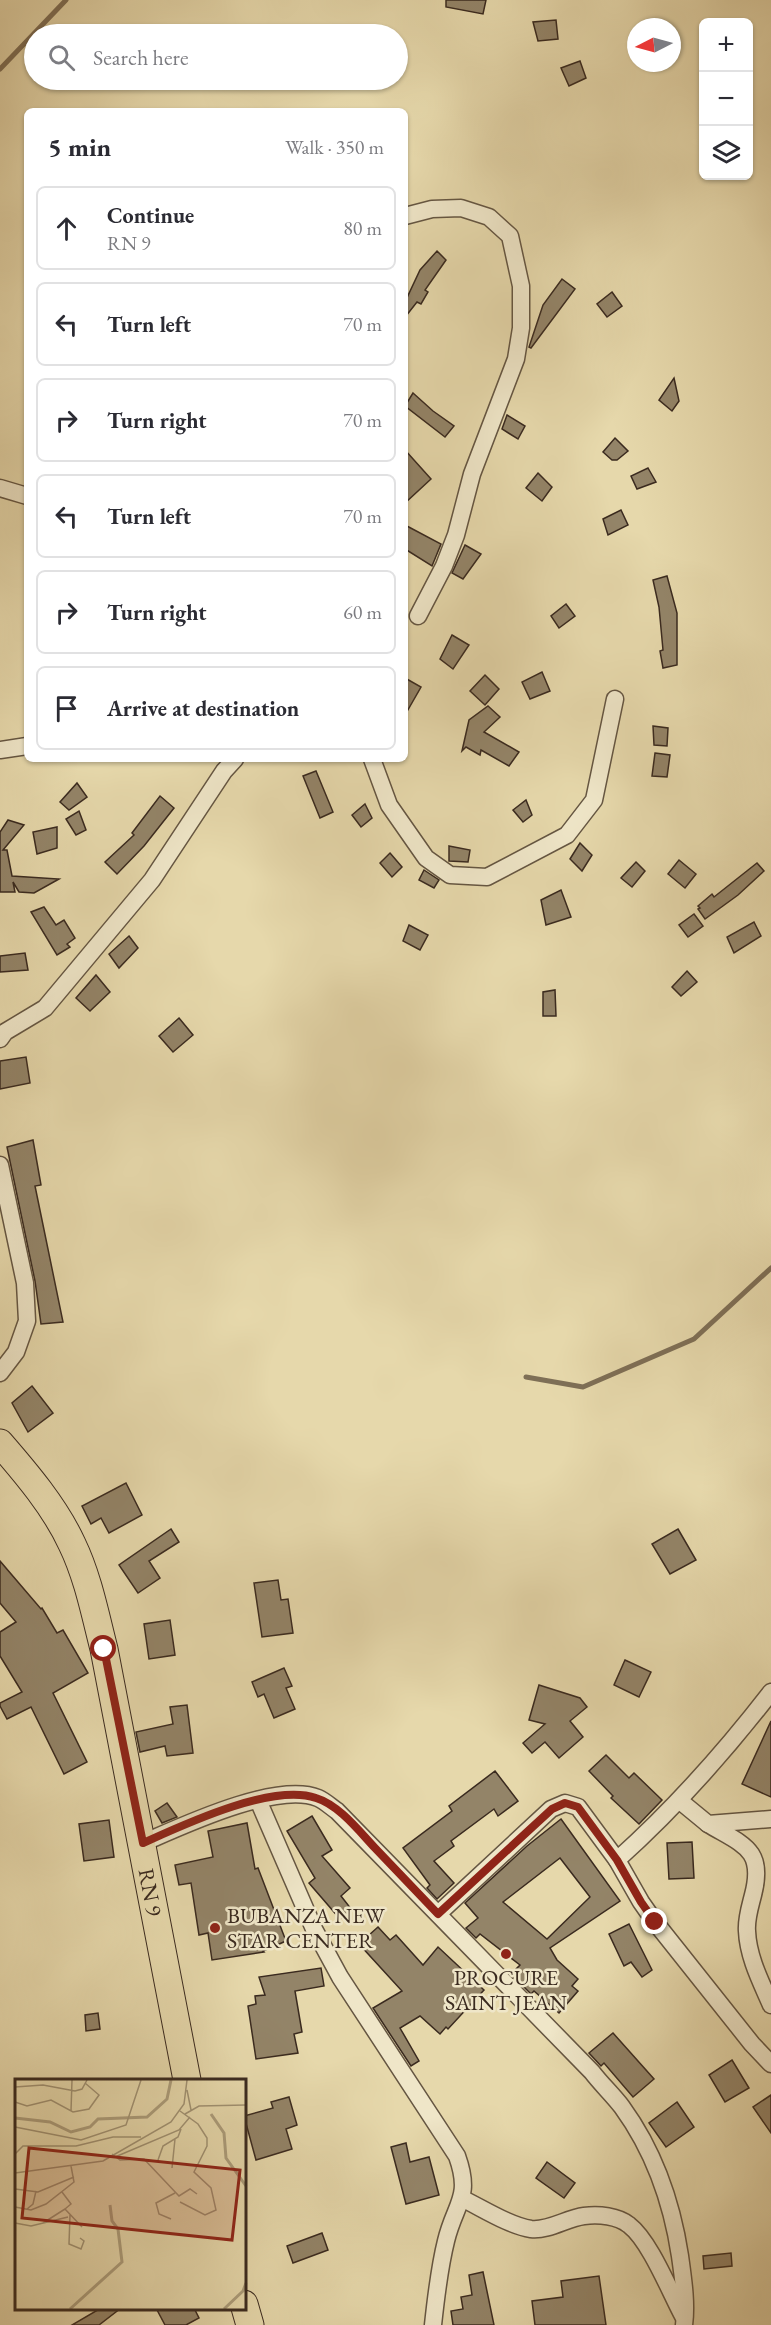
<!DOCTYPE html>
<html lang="en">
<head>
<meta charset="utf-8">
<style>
	:root { --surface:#fff; --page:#f7f7f7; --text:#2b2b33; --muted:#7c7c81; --line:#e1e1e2 }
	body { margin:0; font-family:"EB Garamond",serif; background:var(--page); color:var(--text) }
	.controls { position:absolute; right:18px; top:18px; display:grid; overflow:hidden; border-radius:9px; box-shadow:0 2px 4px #0004 }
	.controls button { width:54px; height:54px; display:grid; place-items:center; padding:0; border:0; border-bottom:2px solid var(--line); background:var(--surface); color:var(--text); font:30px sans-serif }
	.compass { position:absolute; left:627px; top:18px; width:54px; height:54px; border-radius:50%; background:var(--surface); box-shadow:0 2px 4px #0004; rotate:264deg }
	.stop { position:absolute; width:18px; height:18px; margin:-14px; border:4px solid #8f2418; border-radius:50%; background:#fff }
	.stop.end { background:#8f2418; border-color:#fff; box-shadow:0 2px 6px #0008 }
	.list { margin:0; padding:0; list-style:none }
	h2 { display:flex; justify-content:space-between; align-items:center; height:78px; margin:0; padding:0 24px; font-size:26px }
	h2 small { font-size:20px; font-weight:400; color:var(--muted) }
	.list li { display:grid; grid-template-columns:39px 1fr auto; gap:18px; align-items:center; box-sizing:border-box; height:84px; margin:0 12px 12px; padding:0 12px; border:2px solid var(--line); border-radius:9px }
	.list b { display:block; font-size:22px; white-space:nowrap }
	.list p { margin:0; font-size:20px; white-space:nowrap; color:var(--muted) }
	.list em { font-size:20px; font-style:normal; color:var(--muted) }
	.icon { flex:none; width:33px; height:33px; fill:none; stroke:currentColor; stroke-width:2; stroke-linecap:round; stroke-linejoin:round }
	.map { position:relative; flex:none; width:771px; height:2325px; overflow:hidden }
	.search { position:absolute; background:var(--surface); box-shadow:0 2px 4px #0004; left:24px; top:24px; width:384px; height:66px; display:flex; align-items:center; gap:15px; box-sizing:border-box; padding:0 21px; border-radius:33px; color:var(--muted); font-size:22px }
	.panel { position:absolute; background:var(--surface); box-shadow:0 2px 4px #0004; left:24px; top:108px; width:384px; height:654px; border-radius:9px }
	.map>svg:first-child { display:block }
</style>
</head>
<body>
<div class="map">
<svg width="771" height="2325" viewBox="0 0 771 2325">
	<rect width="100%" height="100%" fill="#e6d8ab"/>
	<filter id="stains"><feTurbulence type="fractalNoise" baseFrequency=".00333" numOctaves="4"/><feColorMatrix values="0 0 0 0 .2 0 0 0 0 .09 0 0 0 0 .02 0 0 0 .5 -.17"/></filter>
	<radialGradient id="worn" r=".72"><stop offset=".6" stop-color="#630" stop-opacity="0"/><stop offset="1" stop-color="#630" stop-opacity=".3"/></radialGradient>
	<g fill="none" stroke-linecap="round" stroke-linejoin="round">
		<g stroke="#7e6f56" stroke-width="5">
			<polyline points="0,69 66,0"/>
			<polyline points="526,1377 583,1387 694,1339 771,1268"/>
		</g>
	</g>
	<g fill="#938468" stroke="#3a2a1f" stroke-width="1.5" fill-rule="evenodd">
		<polygon points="446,0 486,0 483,14 446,7"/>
		<polygon points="556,20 558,39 538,41 533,22"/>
		<polygon points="580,61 586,78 569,86 561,68"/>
		<polygon points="437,251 446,260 425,290 428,292 421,304 417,302 406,316 405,302 420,270"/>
		<polygon points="562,279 575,289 531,348 529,347 543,305"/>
		<polygon points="612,292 622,306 607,317 597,304"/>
		<polygon points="674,378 679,401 672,411 659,400"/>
		<polygon points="413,393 433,411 454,426 445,437 405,406"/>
		<polygon points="507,415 525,426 518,439 502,429"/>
		<polygon points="615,438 628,451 617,460 612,460 603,452"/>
		<polygon points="405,450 431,479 405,503"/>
		<polygon points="648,468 656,482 637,489 631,476"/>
		<polygon points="538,473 552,487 542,501 526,488"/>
		<polygon points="621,510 628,525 608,535 603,519"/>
		<polygon points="405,525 441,544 432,566 405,549"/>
		<polygon points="465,545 481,554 463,579 452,573"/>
		<polygon points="667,576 677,613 677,665 663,668 660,651 663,650 659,607 653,580"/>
		<polygon points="566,604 575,616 559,628 551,616"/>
		<polygon points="452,635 469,645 453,669 440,659"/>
		<polygon points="542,672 550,691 530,699 522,682"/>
		<polygon points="485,675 499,689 485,705 470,691"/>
		<polygon points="405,678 421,687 405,715"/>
		<polygon points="488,706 500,717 484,732 519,752 509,766 481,750 480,755 466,747 462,751 469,720"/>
		<polygon points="653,726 668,728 667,746 654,745"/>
		<polygon points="655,753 670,755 667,777 652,776"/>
		<polygon points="316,771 333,812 320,818 303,776"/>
		<polygon points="77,783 87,797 69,810 60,802"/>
		<polygon points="160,796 174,808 144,846 117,874 105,862 134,835 132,833"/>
		<polygon points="526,800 532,815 523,822 513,810"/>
		<polygon points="365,804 372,818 361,827 352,815"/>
		<polygon points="79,811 86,830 76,835 66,819"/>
		<polygon points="8,820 24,825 3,850 7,850 12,876 59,879 34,893 19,892 13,882 15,892 0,892 0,832"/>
		<polygon points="57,827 57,848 37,854 33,832"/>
		<polygon points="580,843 592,855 582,871 570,859"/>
		<polygon points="449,846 470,850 468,862 449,861"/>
		<polygon points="390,853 402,867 392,877 380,863"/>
		<polygon points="679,860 696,874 685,888 668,874"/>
		<polygon points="636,862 645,871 632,887 621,878"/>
		<polygon points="757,863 764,871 738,895 705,919 698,909 700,908 698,906 712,894 714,897"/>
		<polygon points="424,870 439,880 434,888 419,880"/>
		<polygon points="561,890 571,917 546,925 541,900"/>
		<polygon points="44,907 56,925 64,920 75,938 67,944 70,947 57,955 31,912"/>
		<polygon points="694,914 703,926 688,937 679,925"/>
		<polygon points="754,922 761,936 734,953 727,937"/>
		<polygon points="409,925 428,935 420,950 403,941"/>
		<polygon points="129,936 138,948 119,968 109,954"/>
		<polygon points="25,953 28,970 0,972 0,956"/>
		<polygon points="687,971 697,982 681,996 672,987"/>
		<polygon points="96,975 110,992 90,1011 76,998"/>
		<polygon points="555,990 556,1016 543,1016 543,992"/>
		<polygon points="179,1018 193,1035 173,1052 159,1036"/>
		<polygon points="26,1057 30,1083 0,1089 0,1061"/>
		<polygon points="33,1140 41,1185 35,1186 63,1322 41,1324 35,1281 7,1147"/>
		<polygon points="32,1386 53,1413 28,1432 12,1403"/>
		<polygon points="126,1483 142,1515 109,1533 101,1518 91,1524 82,1506"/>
		<polygon points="171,1529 179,1542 149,1561 160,1578 138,1593 119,1565"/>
		<polygon points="678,1529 696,1560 670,1574 652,1544"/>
		<polygon points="0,1561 41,1609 42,1608 57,1633 63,1630 88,1673 53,1693 87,1762 64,1774 31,1707 7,1719 0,1706 0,1703 22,1692 0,1656 0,1632 16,1622 0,1603"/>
		<polygon points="278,1580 281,1600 288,1599 293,1633 262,1637 254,1583"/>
		<polygon points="170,1620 175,1655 149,1659 144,1624"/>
		<polygon points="625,1660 651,1672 639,1697 614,1685"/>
		<polygon points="284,1668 292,1686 286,1688 295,1709 274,1718 264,1694 258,1697 252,1682"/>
		<polygon points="539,1685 580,1698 587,1707 570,1721 583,1737 559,1758 545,1742 532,1753 523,1743 545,1724 529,1720"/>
		<polygon points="187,1705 193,1753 167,1756 165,1746 140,1752 136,1732 173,1724 170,1707"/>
		<polygon points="771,1721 771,1797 742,1784"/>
		<polygon points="606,1755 629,1778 634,1773 662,1800 639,1824 611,1798 613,1796 589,1771"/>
		<polygon points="495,1771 518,1801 498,1816 494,1809 451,1841 454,1846 434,1861 454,1883 437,1899 427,1888 430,1885 403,1848 452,1811 449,1806"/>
		<polygon points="167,1803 177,1817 162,1823 155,1811"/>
		<polygon points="312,1816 332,1850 322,1856 350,1888 341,1896 352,1910 340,1919 309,1883 315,1878 287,1831"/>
		<path d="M561,1819l59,82 -70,47 7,12 21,19 -6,7 6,5 -19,22 -25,-22 -3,3 -20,-20 9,-9 -40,-31 -4,4 -10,-10 12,-10 -13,-15 62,-57zM560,1858l30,39 -43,42 -44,-37z"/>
		<polygon points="109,1820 114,1857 84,1861 79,1824"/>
		<polygon points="247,1823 255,1869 258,1868 286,1941 263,1951 264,1952 212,1960 208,1933 199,1935 191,1883 179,1885 175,1865 213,1857 208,1831"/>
		<polygon points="692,1842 694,1878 669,1879 667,1843"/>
		<polygon points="629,1924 652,1970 642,1977 631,1962 624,1966 609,1934"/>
		<polygon points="378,1927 390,1940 396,1935 423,1965 438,1947 484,1990 448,2029 446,2027 440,2034 420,2016 400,2028 419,2061 411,2066 373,2008 402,1991 359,1944"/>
		<polygon points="321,1968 324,1986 295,1991 302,2032 294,2034 298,2053 256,2059 248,2006 256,2004 255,1996 265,1995 259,1977"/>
		<polygon points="98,2013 100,2029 86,2031 85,2015"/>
		<polygon points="613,2033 654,2079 633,2097 604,2063 601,2066 589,2053"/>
		<polygon points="732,2060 749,2088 725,2102 709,2075"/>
		<polygon points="771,2095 771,2133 753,2107"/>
		<polygon points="289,2097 297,2125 286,2129 292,2149 256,2160 244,2116 273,2108 271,2102"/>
		<polygon points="677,2102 694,2127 666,2147 649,2123"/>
		<polygon points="406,2143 410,2162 429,2157 439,2195 406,2204 391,2147"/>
		<polygon points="547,2162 575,2183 564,2198 536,2178"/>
		<polygon points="322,2233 328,2250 293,2263 287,2246"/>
		<polygon points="731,2253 732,2266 704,2269 703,2256"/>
		<polygon points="483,2272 494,2325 453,2325 451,2311 463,2309 461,2297 472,2295 469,2275"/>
		<polygon points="599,2276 606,2325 535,2325 532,2301 563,2297 561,2281"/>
		<polygon points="101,2308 121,2308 99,2325 72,2325"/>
		<polygon points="156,2308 194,2308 199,2318 186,2325 165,2325"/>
	</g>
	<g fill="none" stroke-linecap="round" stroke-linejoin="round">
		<g stroke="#655642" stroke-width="19">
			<g id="minor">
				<polyline points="405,216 432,209 461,208 489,217 510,236 521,286 521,328 516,359 472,474 456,535 444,566 418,616"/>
				<polyline points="0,488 27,496"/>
				<polyline points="0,750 27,746"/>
				<polyline points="372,759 389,805 426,858 450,875 487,877 567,835 594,800 615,699"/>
				<polyline points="0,1039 5,1032 45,1008 152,880 224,771 235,759"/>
				<polyline points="0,1165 25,1283 27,1321 16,1352 0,1373"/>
				<path d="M258,1800l56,129 26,48 117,179c15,42 -2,47 -11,85 -7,28 -10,56 -13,84"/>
				<polyline points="680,1801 708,1824 771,1819"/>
				<path d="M708,1824c35,21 57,25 45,71 -3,12 -7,24 -6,36 1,26 14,51 24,74"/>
				<path d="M143,1843c39,-17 134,-62 175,-45 7,3 13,9 19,13l255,261c9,12 21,23 30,35 32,44 50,96 58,149 3,22 7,47 4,69"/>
				<polyline points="617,1860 641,1902 655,1922 752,2044 771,2064"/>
				<path d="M438,1914l113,-105 14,-6 13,4 39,53c58,-52 106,-106 154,-168"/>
				<path d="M463,2199c19,9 47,27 68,30 18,2 36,-11 53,-13 15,-2 34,0 45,9 21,16 41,67 54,91"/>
			</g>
		</g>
		<g stroke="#3a2a1f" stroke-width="29">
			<g id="primary">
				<path id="s1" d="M0,1443c26,30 55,64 72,101 16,33 23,70 32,105l83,431"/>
				<polyline points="244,2304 250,2325"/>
			</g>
		</g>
		<use href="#minor" stroke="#efe6c8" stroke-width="16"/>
		<use href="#primary" stroke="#e6d8ab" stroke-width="27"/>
	</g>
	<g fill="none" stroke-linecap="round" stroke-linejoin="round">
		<path stroke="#8f2418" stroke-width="8" d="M104,1649l39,194c42,-19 129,-60 173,-45 23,7 43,33 59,50 21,22 42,44 63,66l114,-105 13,-6 13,4 39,53 24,42 14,20"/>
	</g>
	<g fill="#8f2418" stroke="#efe6c8" stroke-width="2">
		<circle cx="215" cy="1928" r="6"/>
		<circle cx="506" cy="1954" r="6"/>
	</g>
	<g text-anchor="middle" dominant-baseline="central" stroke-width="5" stroke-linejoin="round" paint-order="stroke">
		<g font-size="22" fill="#3a2a1f" stroke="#efe6c8">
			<text stroke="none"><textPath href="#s1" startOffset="482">RN 9</textPath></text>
		</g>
		<g font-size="22" fill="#3a2a1f" stroke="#efe6c8" text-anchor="start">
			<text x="227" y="1915">BUBANZA NEW<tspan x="227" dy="25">STAR CENTER</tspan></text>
			<text x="506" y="1977" text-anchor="middle">PROCURE<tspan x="506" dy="25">SAINT JEAN</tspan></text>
		</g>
	</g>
	<g transform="translate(15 2079)">
		<rect width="231" height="231" fill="#e6d8ab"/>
		<path fill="none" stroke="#ac9d7b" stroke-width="3" d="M196,35l13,19 2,25 20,28M0,39l35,4 21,10 19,-5 8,-8 49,-2 20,-18 4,-19M55,230l52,-47 -4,-33 -6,-8 -2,-16M209,230l19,-18 3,-8"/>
		<path fill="none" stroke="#a19273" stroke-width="1.5" d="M0,8l28,-2 32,6 7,-2 5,-9M172,11l4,20M0,23l12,4 24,-6 22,12 16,-3 10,-14 -14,-12M56,32l1,-31M170,35l14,-8 47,-1M0,48l66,13 45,-15 15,-45M0,75l8,-8h53l37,-9h28M97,75l8,6 24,-1 35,37 11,-7 7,5M100,78l64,-27 11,-13M143,81l5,-14 15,-9 3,-8M157,89l3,-29M0,94l88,-12 68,-39 13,-18 3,-24M0,110l23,3 36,-15M47,113l9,12 -6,5 17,18M165,123l25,13 11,-5 -5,-22 -17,-16 13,-26v-8l-9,-14 -18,-13M0,128l16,3 15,-6 28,-22 -3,-16M12,130l6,-5 3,-13M55,136l-1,29 12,5 3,-8 -4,-3M156,140l-12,-5 -3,-11 19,-10M0,144l16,3 37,-9M28,144l22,-14"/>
		<path fill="#8f2418" fill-opacity="0.15" stroke="#8f2418" stroke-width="3" d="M14,69l211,22 -8,70 -210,-22z"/>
		<rect width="231" height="231" fill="none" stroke="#3a2a1f" stroke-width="3"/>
	</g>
	<rect width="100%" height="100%" filter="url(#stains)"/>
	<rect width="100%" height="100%" fill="url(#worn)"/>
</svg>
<div class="controls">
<button>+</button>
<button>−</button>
<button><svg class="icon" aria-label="layers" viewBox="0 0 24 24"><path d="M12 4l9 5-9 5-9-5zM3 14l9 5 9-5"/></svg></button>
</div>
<svg class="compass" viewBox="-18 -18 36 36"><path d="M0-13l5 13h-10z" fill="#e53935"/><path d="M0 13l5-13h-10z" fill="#7c7c81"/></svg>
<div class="stop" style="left:104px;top:1649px"></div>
<div class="stop end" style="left:655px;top:1922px"></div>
<div class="search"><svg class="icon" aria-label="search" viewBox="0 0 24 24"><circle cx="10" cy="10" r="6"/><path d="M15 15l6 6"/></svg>Search here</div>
<section class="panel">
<h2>5 min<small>Walk · 350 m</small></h2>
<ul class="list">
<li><svg class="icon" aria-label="ahead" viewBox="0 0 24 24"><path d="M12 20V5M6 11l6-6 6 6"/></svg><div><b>Continue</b><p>RN 9</p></div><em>80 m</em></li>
<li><svg class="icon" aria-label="left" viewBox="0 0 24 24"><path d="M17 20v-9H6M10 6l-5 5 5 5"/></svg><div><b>Turn left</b></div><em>70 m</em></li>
<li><svg class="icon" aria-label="right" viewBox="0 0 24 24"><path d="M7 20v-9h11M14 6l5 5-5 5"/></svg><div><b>Turn right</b></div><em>70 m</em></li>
<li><svg class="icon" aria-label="left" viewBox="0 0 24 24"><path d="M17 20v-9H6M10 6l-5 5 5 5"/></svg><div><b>Turn left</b></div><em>70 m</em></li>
<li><svg class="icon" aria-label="right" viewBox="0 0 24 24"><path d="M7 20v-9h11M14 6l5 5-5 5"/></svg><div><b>Turn right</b></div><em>60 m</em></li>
<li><svg class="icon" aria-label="arrive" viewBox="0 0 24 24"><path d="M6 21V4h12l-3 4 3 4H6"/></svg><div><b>Arrive at destination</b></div></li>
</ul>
</section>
</div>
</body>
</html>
